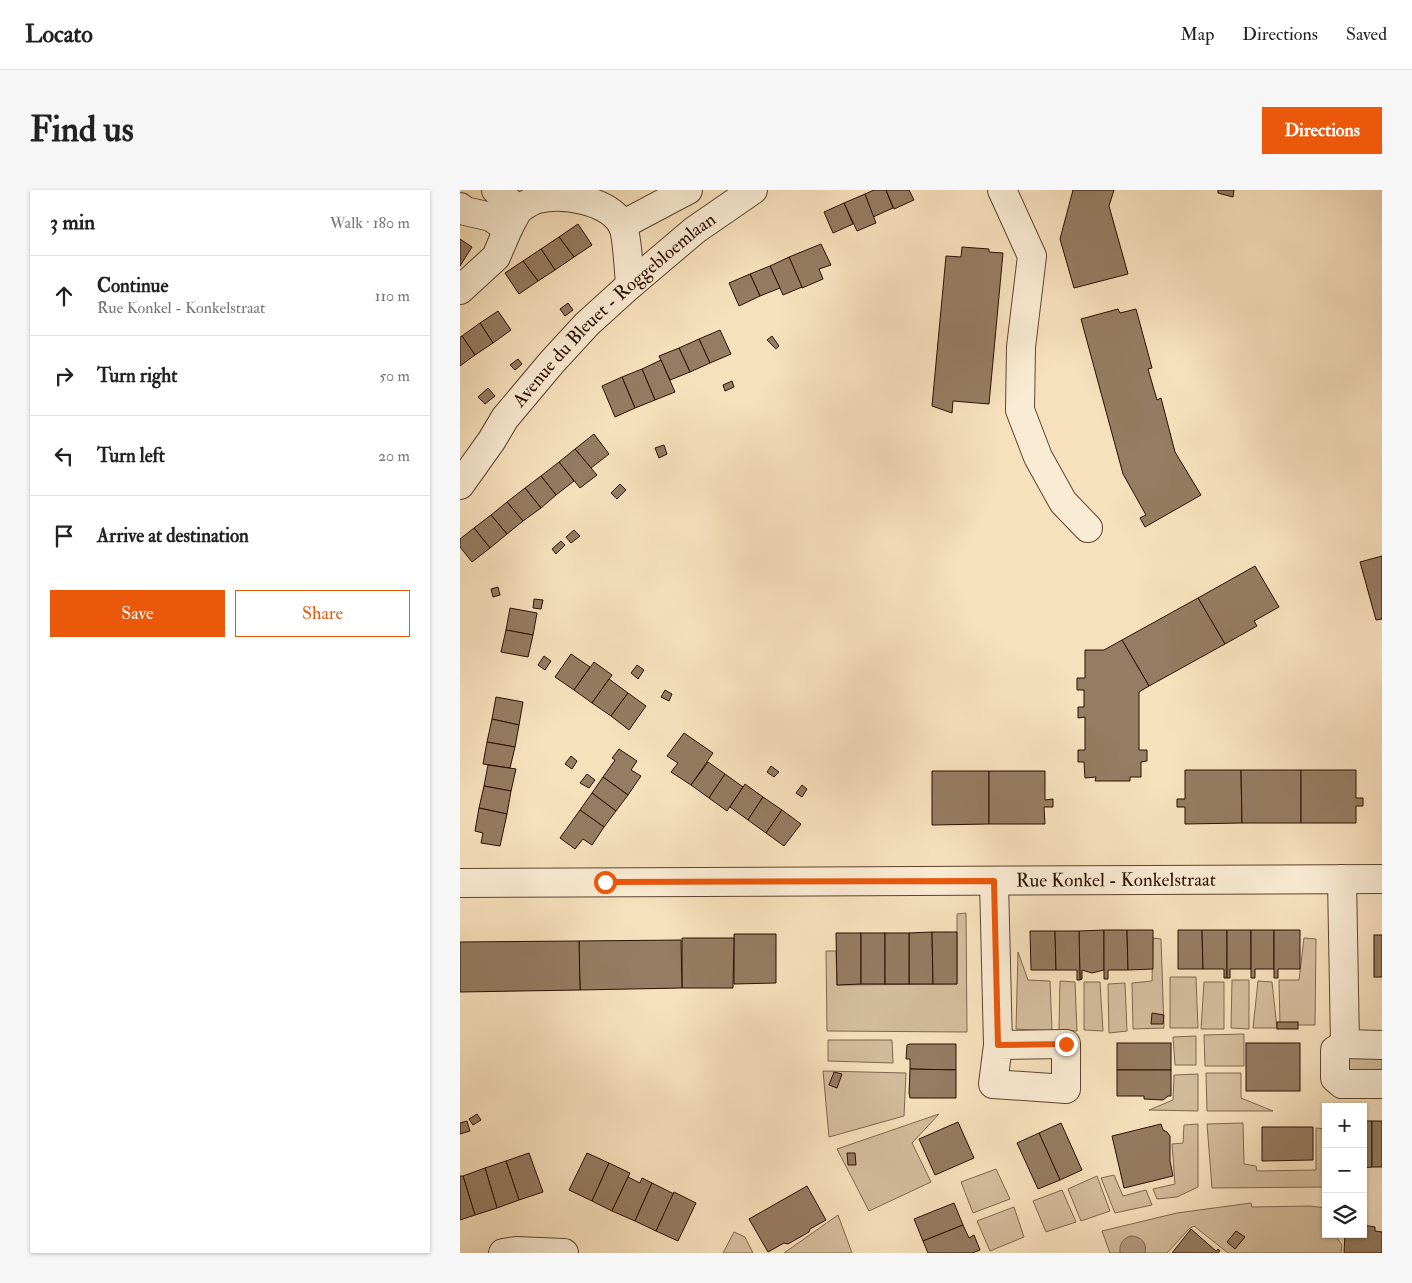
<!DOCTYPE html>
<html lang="en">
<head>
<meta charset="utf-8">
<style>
	:root { --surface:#fff; --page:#f6f6f6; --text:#222; --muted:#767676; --line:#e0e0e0; --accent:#ea580c }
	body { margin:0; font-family:"IM FELL Double Pica",serif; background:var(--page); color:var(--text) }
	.controls { position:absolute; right:15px; bottom:15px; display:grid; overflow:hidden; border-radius:0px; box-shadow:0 1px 4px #0004 }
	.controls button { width:45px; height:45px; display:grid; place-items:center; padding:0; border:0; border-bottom:1px solid var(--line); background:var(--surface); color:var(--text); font:25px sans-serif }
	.stop { position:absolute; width:15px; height:15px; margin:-11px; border:4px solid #ea580c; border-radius:50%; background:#fff }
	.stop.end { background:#ea580c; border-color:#fff; box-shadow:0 1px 5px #0008 }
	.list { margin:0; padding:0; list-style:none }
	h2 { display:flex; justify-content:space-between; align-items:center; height:65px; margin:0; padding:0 20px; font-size:21px }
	h2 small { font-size:16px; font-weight:400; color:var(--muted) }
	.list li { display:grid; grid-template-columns:32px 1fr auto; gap:15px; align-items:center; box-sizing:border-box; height:80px; padding:0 20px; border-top:1px solid var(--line) }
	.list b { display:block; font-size:19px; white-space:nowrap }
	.list p { margin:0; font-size:16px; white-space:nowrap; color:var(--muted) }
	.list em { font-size:16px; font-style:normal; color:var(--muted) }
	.actions { display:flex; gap:10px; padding:15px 20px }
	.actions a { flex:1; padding:11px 0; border:1px solid var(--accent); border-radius:0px; text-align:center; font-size:18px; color:var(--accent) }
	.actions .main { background:var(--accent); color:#fff }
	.icon { flex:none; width:28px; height:28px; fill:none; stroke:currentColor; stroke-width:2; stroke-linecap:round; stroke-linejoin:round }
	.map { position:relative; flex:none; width:922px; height:1063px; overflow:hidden; border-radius:0px }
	header { display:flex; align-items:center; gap:30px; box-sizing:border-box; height:70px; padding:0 25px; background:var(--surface); border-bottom:1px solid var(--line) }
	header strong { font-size:24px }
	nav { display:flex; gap:28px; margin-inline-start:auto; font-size:18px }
	.intro { display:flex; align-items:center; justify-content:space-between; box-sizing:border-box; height:120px; padding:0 30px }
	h1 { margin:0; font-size:35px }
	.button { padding:12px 22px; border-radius:0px; background:var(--accent); color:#fff; font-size:18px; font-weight:700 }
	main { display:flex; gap:30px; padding:0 30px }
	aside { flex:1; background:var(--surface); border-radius:0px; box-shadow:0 1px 4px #0004 }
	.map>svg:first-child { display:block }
</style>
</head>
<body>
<header>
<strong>Locato</strong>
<nav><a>Map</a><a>Directions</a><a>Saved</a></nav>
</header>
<div class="intro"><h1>Find us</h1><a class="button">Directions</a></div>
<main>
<aside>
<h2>3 min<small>Walk · 180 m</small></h2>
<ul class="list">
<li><svg class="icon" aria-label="ahead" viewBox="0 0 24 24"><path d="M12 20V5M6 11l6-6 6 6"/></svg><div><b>Continue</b><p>Rue Konkel - Konkelstraat</p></div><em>110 m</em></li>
<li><svg class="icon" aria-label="right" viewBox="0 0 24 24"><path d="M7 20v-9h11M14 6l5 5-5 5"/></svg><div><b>Turn right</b></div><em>50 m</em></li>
<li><svg class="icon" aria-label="left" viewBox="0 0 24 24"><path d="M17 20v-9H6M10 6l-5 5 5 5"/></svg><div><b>Turn left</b></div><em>20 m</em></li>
<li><svg class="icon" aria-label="arrive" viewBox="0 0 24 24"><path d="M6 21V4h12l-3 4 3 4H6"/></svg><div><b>Arrive at destination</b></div></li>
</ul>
<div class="actions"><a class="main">Save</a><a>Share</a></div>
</aside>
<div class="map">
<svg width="922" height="1063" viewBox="0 0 922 1063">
	<rect width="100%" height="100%" fill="#f7e1bd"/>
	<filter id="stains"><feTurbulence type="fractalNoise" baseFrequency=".004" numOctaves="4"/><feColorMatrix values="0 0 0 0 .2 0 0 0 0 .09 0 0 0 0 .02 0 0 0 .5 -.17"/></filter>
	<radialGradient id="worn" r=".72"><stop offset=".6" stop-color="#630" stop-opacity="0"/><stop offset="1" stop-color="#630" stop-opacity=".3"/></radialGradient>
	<g fill="#d4bd9d" stroke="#7f664e">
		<polygon points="506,723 507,842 367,841 366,761 376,761 377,795 497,794 497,724"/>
		<polygon points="693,748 701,749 704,838 673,839 672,793 692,791"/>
		<polygon points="844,748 856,749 855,835 820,835 819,790 839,790"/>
		<polygon points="558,762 568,790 590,791 592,841 556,839"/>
		<polygon points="710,787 736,787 738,838 710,838"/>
		<polygon points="772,790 789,790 789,839 771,838"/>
		<polygon points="600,791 615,792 617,841 599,840"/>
		<polygon points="798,791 812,792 817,838 793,838"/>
		<polygon points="624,792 640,792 643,841 624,840"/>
		<polygon points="744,792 764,792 764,839 741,839"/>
		<polygon points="665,793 667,841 649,843 648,794"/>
		<polygon points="784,844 784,876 745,876 744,845"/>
		<polygon points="736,846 736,875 715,875 713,847"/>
		<polygon points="368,850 432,850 433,873 368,871"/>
		<polygon points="922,861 922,889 892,889 883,869 887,865"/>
		<polygon points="363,881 446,883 444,926 369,947"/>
		<polygon points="746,883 781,883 781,908 813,921 747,921"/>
		<polygon points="738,884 738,921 689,920 713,910 714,885"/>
		<polygon points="479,924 452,953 471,992 409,1021 377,959"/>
		<polygon points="783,933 784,974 796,976 797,981 856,980 856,938 866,939 866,997 752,998 747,934"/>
		<polygon points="738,934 738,997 717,1007 697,1009 693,999 715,994 712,954 723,953 724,935"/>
		<polygon points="536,979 550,1009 513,1023 501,992"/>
		<polygon points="654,985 663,1006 686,1000 692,1015 655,1023 641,988"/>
		<polygon points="637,986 650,1021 621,1031 608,999"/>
		<polygon points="602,1000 616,1032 586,1042 573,1011"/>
		<polygon points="791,1013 792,1017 850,1016 866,1018 866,1044 874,1044 882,1055 881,1063 768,1063 734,1036 729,1039 707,1063 650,1063 642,1041 717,1023"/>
		<polygon points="554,1017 564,1047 530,1061 517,1031"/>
		<polygon points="378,1025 392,1063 324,1063"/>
		<polygon points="274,1042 285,1047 293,1063 263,1063"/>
	</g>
	<path fill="#b1997d" stroke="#7b614b" d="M671,1046c11,1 16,7 14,17h-25c-1,-9 3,-15 11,-17z"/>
	<g fill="#957c62" stroke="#2a0e00">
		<polygon points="414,0 426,0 433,18 413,27 405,4"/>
		<polygon points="426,0 449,0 454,10 434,19"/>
		<polygon points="613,0 654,0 649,16 668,84 614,98 600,49"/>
		<polygon points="758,0 774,0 773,7 758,3"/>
		<polygon points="405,4 416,33 397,41 384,13"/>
		<polygon points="384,13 393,34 373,43 364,22"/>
		<polygon points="118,34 132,55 114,67 99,47"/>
		<polygon points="99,47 114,67 95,80 81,59"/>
		<polygon points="0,49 12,57 0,76"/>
		<polygon points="361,54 371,75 359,79 363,89 342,98 329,67"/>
		<polygon points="502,57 529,59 529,62 543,63 529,214 493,211 492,223 472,216 486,66 501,67"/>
		<polygon points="81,59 95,80 78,91 63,71"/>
		<polygon points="329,67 342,97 323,105 310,76"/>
		<polygon points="63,71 78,91 59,104 45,83"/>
		<polygon points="310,76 320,98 300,106 290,84"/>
		<polygon points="290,84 300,106 279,116 269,93"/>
		<polygon points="108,113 113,120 105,126 100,119"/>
		<polygon points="658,119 660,123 676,119 692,178 688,179 697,210 701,208 715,262 741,305 685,337 680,328 686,325 663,284 621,129"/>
		<polygon points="38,121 51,140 33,153 20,133"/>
		<polygon points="20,133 33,153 15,165 2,146"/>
		<polygon points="260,140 271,164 250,173 239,149"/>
		<polygon points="2,146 15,165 0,176 0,147"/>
		<polygon points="312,146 319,156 316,159 307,150"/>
		<polygon points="239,149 250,173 230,182 219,158"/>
		<polygon points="219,158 230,182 210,190 199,166"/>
		<polygon points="58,169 62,174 55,180 50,175"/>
		<polygon points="201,170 215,202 195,210 182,179"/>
		<polygon points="182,179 195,210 175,218 162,187"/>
		<polygon points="162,187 175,218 155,227 142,196"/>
		<polygon points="272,191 274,197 265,201 263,195"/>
		<polygon points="28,198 35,206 25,214 18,207"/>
		<polygon points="134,244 149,264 131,278 115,259"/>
		<polygon points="204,255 207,264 199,268 195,258"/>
		<polygon points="115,259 137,285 120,298 99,272"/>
		<polygon points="99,272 114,291 96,305 81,286"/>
		<polygon points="81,286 96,305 81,318 65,298"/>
		<polygon points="160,294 166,300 157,309 151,303"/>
		<polygon points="65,298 81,318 63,331 47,312"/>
		<polygon points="47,312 63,331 47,344 31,325"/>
		<polygon points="31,325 47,344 30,358 14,338"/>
		<polygon points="14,338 30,358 12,372 0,357 0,349"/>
		<polygon points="114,340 120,346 111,353 106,347"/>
		<polygon points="101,351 105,355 96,364 92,359"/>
		<polygon points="922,366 922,429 916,430 900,372"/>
		<polygon points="795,376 819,417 794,431 797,436 765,454 738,408"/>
		<polygon points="38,397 40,405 33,407 31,399"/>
		<polygon points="738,408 765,454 689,496 662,450"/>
		<polygon points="74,409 83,410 81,419 73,418"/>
		<polygon points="50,418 77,423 73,445 46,440"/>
		<polygon points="46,440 73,445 68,467 41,462"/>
		<polygon points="662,450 689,496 679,502 679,560 687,560 687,571 681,572 681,587 670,587 670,591 635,591 636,587 625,588 624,572 618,572 618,560 625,560 625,527 618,528 618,517 624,517 624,500 617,500 617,488 625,488 625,460 644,460"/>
		<polygon points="111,464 130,477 114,500 95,487"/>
		<polygon points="84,466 91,471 85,480 78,475"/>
		<polygon points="134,472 152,485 132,513 114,500"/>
		<polygon points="177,475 184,480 178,489 171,483"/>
		<polygon points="149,489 168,503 151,526 132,513"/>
		<polygon points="205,500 212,504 209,511 201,507"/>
		<polygon points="168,503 186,516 169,540 151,526"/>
		<polygon points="36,507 63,512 59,535 32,529"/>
		<polygon points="32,529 59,535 55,557 27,552"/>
		<polygon points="224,543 253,563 231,595 211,582 218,573 207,566"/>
		<polygon points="27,552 55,557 50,578 23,574"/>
		<polygon points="159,559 177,571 171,580 181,586 168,605 143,587 155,570 152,568"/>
		<polygon points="111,566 117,571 112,579 105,574"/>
		<polygon points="248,572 265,584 249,608 231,595"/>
		<polygon points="28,575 56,579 51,601 24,596"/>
		<polygon points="311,576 319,582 314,587 307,582"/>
		<polygon points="725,580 781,580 782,633 725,634 725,617 717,617 717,609 725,609"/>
		<polygon points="781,580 841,580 841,633 782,633"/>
		<polygon points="841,580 896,580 896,608 903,608 903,616 896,616 896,633 841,633"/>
		<polygon points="472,581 529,581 529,634 472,635"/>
		<polygon points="529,581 585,581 585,610 593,609 593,617 584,617 585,634 529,634"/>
		<polygon points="127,584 135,590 129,598 120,593"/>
		<polygon points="265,584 283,597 267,621 249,608"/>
		<polygon points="143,587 168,605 156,621 132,603"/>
		<polygon points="285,594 303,607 288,630 270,617"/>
		<polygon points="342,595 347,599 342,607 336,603"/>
		<polygon points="24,596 51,601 47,624 19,618"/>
		<polygon points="132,603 156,621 144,637 120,620"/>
		<polygon points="303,607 322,620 306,643 288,630"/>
		<polygon points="19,618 47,624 40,656 21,653 23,643 15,641"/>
		<polygon points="120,620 144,637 132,655 123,649 115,659 100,648"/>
		<polygon points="322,620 341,634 324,656 306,643"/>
		<polygon points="644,740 644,780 632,783 622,780 622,789 620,790 619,741"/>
		<polygon points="644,740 667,740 668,780 648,780 648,789 644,789"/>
		<polygon points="667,740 693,740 693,779 668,780"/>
		<polygon points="718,740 742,740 743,779 718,779"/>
		<polygon points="742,740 767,740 767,788 764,788 764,779 743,779"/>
		<polygon points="767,740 791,740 791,779 770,779 770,788 767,788"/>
		<polygon points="791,740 814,740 814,779 795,779 795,788 791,788"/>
		<polygon points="814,740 840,740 840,779 818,779 818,788 814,788"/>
		<polygon points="570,741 595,741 596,780 571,780"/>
		<polygon points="595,741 619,741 620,790 617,790 617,780 596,780"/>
		<polygon points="472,742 473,794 449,794 449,743"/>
		<polygon points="472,742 497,742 497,794 473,794"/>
		<polygon points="376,743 401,743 401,794 377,795"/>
		<rect x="401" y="743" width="24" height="51"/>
		<rect x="425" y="743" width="24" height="51"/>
		<polygon points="274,744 316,744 316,793 274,794"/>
		<rect x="914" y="745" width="8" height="42"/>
		<polygon points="222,748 274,748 273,798 222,798"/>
		<polygon points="221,750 222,798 120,800 119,751"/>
		<polygon points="119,751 120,800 0,802 0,752"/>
		<polygon points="692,823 704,825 703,834 691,834"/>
		<rect x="817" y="832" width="21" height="7"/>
		<rect x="657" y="853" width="54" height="27"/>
		<rect x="786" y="853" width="54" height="48"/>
		<polygon points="450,854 496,854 496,880 450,879 450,869 446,869 447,855"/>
		<polygon points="450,879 496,880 496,908 450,908 449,903"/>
		<polygon points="657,880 711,880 711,906 708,906 703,910 684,909 684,906 657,906"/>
		<polygon points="374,882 382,884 377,898 369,895"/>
		<polygon points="17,924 21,930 13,935 9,929"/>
		<polygon points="7,931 10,941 0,944 0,933"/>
		<polygon points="903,931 912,931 912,977 903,978"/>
		<rect x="912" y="931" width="10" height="46"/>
		<polygon points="498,932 514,968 475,985 459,949"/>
		<polygon points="601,933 622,980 600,990 579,943"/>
		<polygon points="701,934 703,940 707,942 710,946 710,971 713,986 664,998 652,946"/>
		<polygon points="802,937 853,937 853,970 802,971"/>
		<polygon points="579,943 600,990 578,999 557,953"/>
		<polygon points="69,963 83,1002 59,1010 46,971"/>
		<polygon points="127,963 149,973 132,1011 109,1000"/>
		<polygon points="387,963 395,963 396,975 388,975"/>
		<polygon points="46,971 59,1010 37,1018 25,978"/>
		<polygon points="149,973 170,983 152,1021 132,1011"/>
		<polygon points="25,978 37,1018 15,1025 3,986"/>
		<polygon points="0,986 3,986 15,1025 0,1030"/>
		<polygon points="168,987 180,993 182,988 192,993 175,1031 152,1021"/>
		<polygon points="192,993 214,1004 196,1041 175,1031"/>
		<polygon points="347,996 366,1030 350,1039 349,1042 328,1054 324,1053 308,1062 289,1029"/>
		<polygon points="214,1002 236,1013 218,1051 196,1041"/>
		<polygon points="494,1013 503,1035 463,1051 454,1029"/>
		<polygon points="503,1035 509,1048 514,1045 520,1060 512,1063 468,1063 463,1051"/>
		<polygon points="903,1035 915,1037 915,1041 922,1042 922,1063 884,1063 885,1044 903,1044"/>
		<polygon points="731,1039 756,1061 758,1059 760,1061 758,1063 712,1063"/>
		<polygon points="776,1041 785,1047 775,1059 767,1052"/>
	</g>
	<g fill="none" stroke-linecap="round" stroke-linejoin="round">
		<g stroke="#5d432f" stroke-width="30">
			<g id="minor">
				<path d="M36,0l22,20c6,-4 12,-9 20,-11 25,-6 69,1 84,25 5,9 7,49 8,61"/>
				<polyline points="542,0 572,66 561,157 560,220 578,267 603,312 628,338"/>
				<polyline points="0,17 5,21 31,27 48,39"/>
				<polyline points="162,35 228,0"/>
				<polyline points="0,100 36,67 48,39 58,20"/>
				<path id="s1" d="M0,295l32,-45 13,-22 47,-56 35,-38 43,-39 65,-55 58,-40"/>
				<polyline points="882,689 885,854"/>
				<polyline points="534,691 538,855 533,894 606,899 606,854 538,855"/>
				<path id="s2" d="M0,693l922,-4"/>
				<polyline points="922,855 885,854 875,860 875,888 882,894 922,894"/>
				<polyline points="43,1063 56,1061 104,1063"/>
			</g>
		</g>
		<use href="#minor" stroke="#faecd4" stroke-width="28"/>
	</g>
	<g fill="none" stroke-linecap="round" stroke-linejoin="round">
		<polyline stroke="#ea580c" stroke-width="6" points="145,692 534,691 538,855 606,854"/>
	</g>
	<g text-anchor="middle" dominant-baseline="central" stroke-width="5" stroke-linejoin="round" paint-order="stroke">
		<g font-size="19" fill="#2a0e00" stroke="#faecd4">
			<text stroke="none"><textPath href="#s1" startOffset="235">Avenue du Bleuet - Roggebloemlaan</textPath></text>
			<text stroke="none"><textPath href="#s2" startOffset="656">Rue Konkel - Konkelstraat</textPath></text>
		</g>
	</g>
	<rect width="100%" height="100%" filter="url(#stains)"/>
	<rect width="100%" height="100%" fill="url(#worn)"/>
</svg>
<div class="controls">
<button>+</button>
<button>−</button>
<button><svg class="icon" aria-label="layers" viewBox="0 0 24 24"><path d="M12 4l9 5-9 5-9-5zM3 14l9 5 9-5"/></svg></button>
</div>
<div class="stop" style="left:145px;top:692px"></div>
<div class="stop end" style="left:606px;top:854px"></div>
</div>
</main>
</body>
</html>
